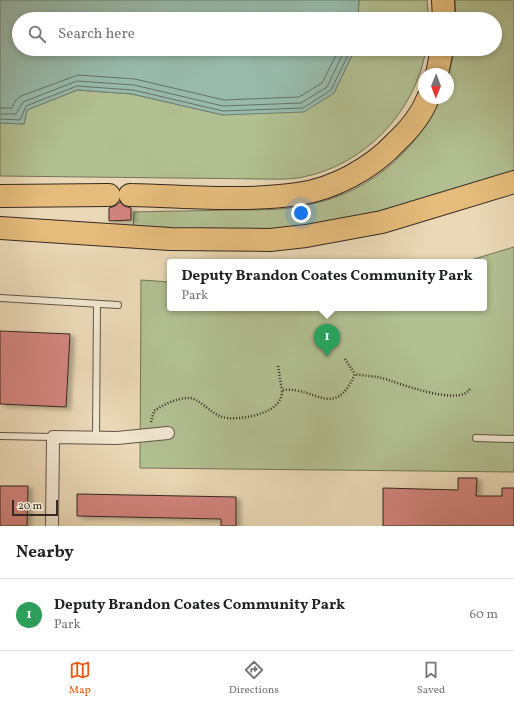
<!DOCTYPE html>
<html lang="en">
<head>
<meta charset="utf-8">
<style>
	:root { --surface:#fff; --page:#f6f6f6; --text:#202124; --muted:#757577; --line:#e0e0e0; --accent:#ea580c }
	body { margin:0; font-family:Vollkorn,serif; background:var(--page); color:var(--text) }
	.compass { position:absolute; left:418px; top:68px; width:36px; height:36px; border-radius:50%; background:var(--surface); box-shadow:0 2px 6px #0003; rotate:181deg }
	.scale { position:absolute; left:12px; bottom:10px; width:46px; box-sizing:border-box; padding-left:4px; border:2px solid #352a23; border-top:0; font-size:11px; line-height:14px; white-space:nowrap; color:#352a23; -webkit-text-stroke:3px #f1e6d0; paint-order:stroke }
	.you { position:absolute; left:301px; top:213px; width:14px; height:14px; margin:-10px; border:3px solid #fff; border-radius:50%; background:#1a73e8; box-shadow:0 0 0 6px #1a73e833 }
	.badge { display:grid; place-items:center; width:26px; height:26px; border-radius:50%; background:var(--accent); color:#fff; font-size:13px; font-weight:700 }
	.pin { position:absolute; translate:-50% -33px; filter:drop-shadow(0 1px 2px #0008) }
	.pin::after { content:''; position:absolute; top:21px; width:14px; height:12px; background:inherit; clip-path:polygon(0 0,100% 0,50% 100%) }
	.popup { position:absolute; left:167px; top:259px; width:320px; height:52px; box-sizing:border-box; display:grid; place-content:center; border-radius:4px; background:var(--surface); filter:drop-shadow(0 1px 3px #0005); font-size:13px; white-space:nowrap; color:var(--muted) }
	.popup b { font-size:15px; color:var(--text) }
	.popup::after { content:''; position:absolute; left:50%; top:100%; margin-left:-8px; border:8px solid transparent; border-top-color:var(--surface) }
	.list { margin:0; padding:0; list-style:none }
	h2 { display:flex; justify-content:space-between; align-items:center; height:52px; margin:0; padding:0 16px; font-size:17px }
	h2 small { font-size:13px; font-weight:400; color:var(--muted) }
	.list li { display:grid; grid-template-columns:26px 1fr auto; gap:12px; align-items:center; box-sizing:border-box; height:72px; padding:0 16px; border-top:1px solid var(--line) }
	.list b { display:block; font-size:15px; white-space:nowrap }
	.list p { margin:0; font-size:13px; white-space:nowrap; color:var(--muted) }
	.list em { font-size:13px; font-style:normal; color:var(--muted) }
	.icon { flex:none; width:22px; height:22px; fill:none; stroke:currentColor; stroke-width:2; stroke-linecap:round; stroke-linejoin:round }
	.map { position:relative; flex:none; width:514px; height:526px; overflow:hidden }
	.search { position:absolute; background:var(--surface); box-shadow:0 2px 6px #0003; left:12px; right:12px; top:12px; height:44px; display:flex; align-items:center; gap:10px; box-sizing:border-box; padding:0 14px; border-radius:22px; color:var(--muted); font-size:15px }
	.sheet { height:124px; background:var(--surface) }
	nav { display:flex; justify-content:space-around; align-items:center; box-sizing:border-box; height:56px; border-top:1px solid var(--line); background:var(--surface); font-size:11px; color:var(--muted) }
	nav a { display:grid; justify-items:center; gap:2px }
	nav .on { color:var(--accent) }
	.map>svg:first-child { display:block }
</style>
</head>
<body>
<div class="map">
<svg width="514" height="526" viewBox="0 0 514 526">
	<defs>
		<filter id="shadow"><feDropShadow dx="4.5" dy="2.5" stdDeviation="2" flood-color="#0004"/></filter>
	</defs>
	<rect width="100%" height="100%" fill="#ead8b6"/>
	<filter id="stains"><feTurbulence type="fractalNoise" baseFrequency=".005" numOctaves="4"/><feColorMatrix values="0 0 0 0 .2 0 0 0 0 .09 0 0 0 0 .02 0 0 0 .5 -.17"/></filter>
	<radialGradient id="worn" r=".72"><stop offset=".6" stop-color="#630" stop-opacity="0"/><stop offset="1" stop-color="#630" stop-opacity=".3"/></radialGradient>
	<g fill="#b2c092" stroke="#74755a">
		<polygon points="359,0 427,0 429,19 358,19"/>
		<path d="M455,0h59v177l-44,13 -165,40 -172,-1 1,-17c32,-1 63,-1 94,-2 17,0 35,0 52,-1 74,-6 129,-44 160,-111h8v-21l7,-28h40v-30h-39z"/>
		<path d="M355,49h71c-10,62 -61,116 -123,128 -14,3 -29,2 -43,2l-260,-3v-53l24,1 3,-14 50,-20 55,4 91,21 111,-22z"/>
		<polygon points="514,247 514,472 140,468 141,280 170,282 170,308 484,308 484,262 464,262"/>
	</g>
	<polygon fill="#98baac" stroke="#708075" points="0,0 359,0 359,1 358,19 19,19 19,49 355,49 334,93 304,112 223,115 132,94 77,90 27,110 24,124 0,123"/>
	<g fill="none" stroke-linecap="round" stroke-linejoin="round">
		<g stroke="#667268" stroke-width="1">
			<polyline points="0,108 12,108 15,101 21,96 78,75 135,79 224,100 299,97 322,83 339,49"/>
			<polyline points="0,114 16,114 23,102 77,81 134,85 223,106 301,103 327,87 345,49"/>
			<polyline points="0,119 20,120 26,106 77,86 133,90 223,111 303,108 331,90 351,49"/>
		</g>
	</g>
	<g fill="#d3857e" stroke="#352a23" filter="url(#shadow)">
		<polygon points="120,202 124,206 131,208 131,220 109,221 109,208 115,206"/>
		<polygon points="0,331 70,334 66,407 0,404"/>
		<polygon points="458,478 477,478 476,496 502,496 502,488 514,488 514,526 383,526 383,488 458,490"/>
		<polygon points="0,486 28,486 27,526 0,526"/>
		<polygon points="77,494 236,497 236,526 221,526 221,519 77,516"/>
	</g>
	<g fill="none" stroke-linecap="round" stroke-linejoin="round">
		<g stroke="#625648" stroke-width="8">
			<g id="service">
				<polyline points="0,298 118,305"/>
				<polyline points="0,436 53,437"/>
				<polyline points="96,438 97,304"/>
				<polyline points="476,438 514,439"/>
			</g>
		</g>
		<g stroke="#625648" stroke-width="14">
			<polyline id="minor" points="52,526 53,437 117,438 168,433"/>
		</g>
		<g stroke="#352a23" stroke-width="24">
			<g id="motorway">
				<polyline points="443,0 444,19"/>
				<polyline points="437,74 442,49"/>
				<path d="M130,195c56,1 113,7 168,-1 36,-5 74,-26 98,-52 14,-13 25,-26 32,-44"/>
				<polyline points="0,196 109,195"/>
				<polyline points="0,228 170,239 270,240 306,236 382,222 514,182"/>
			</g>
		</g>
		<g stroke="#352a23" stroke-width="2.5" stroke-dasharray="1 2" stroke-linecap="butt">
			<polyline points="345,359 355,374"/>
			<polyline points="278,366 282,390"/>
			<path d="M151,422l3,-11c9,-6 22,-13 34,-13 10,-1 22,15 34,19 15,4 52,-2 58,-18 2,-2 2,-6 2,-9 34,-4 52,31 73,-16 9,2 19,2 27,4 17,5 77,29 88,11"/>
		</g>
		<use href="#service" stroke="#f1e6d0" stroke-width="6"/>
		<use href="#minor" stroke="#f1e6d0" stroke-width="12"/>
		<use href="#motorway" stroke="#e5bc7b" stroke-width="22"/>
	</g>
	<rect width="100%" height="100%" filter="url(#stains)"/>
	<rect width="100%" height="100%" fill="url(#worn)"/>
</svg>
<svg class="compass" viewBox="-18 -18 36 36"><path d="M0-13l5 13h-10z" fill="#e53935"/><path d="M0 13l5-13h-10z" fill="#757577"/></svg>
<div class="scale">20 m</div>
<div class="you"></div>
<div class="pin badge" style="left:327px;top:357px;background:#2e9e5b">1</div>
<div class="popup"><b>Deputy Brandon Coates Community Park</b>Park</div>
<div class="search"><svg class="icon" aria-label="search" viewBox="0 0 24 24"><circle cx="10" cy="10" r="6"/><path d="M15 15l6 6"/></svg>Search here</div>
</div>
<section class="sheet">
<h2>Nearby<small></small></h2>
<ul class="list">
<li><span class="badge" style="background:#2e9e5b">1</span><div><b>Deputy Brandon Coates Community Park</b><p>Park</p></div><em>60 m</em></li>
</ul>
</section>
<nav>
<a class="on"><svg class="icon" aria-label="map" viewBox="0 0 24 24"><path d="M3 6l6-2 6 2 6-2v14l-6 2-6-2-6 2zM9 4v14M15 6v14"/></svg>Map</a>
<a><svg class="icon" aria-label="directions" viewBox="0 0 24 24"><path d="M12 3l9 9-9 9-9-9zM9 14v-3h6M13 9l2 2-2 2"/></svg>Directions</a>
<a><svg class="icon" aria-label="saved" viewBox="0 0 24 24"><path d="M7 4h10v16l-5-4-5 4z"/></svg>Saved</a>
</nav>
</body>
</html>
